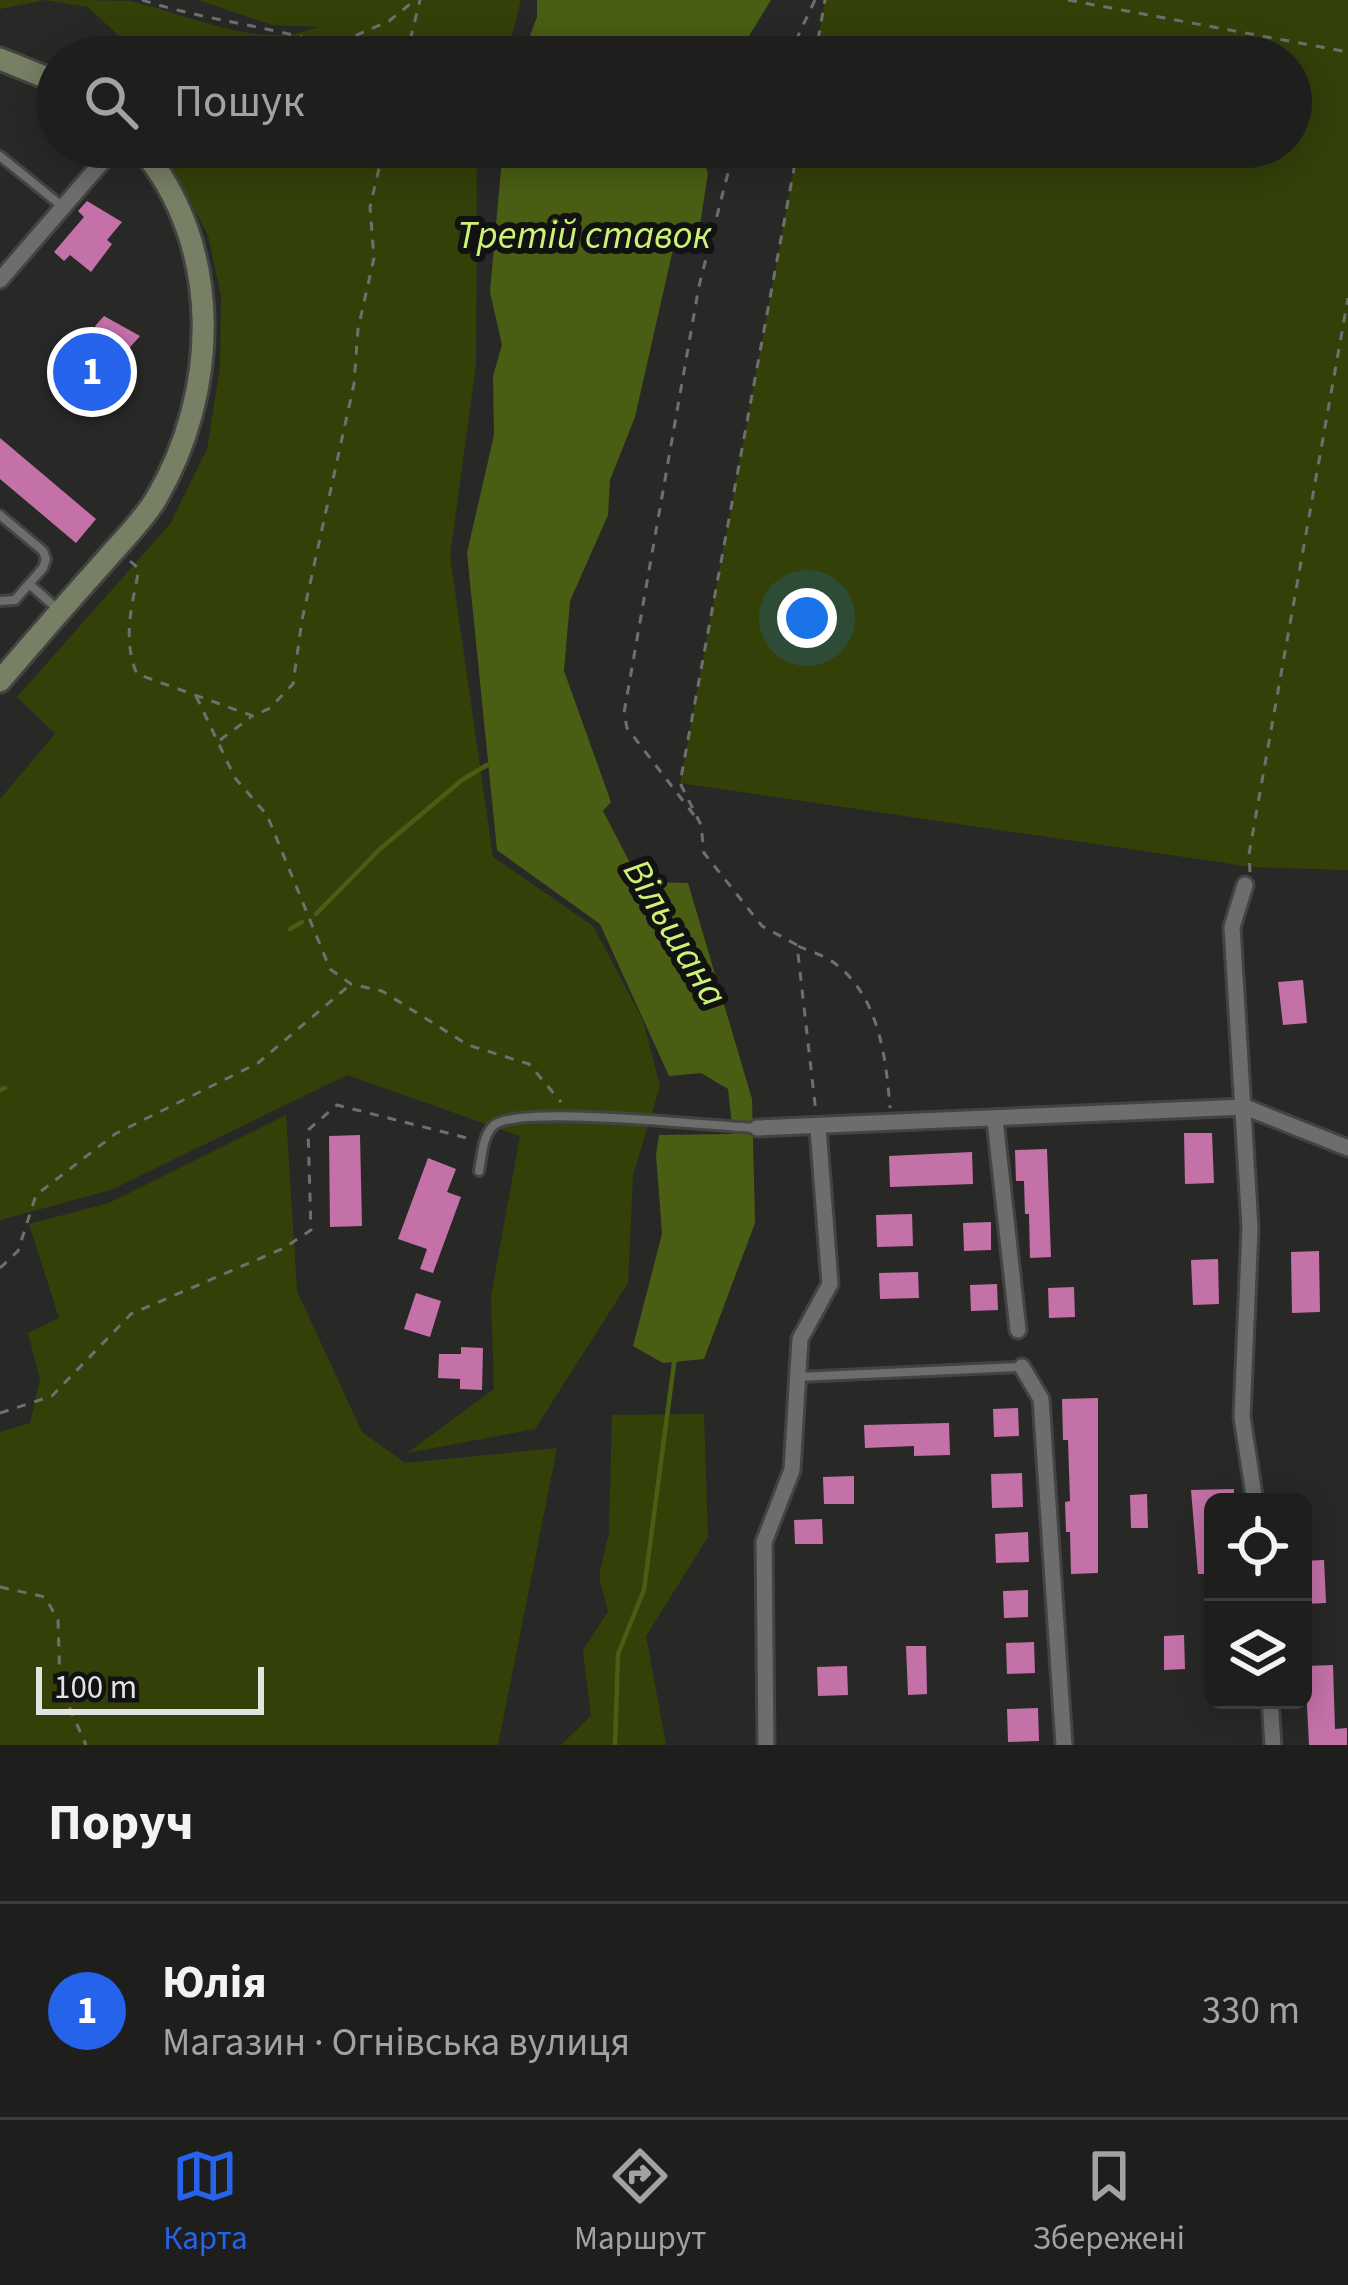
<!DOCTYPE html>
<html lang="uk">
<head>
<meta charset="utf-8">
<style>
	:root { --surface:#1e1f1d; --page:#2b2c2a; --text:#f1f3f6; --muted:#a1a2a4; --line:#3c3d3b; --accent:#2563eb }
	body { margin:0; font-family:"Source Sans 3",sans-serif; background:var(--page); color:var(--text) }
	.controls { position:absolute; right:36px; bottom:36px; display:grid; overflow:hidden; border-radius:18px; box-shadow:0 6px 30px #0003 }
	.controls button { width:108px; height:108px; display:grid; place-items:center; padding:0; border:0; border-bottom:3px solid var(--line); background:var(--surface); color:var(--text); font:60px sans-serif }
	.scale { position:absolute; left:36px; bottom:30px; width:228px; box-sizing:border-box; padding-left:12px; border:6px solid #e3e3e2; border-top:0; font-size:33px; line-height:42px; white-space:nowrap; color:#e3e3e2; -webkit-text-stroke:9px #111211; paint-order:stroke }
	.you { position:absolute; left:807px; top:618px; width:42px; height:42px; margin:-30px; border:9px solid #fff; border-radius:50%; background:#1a73e8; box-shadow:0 0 0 18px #1a73e833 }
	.badge { display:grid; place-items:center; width:78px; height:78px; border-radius:50%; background:var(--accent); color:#fff; font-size:39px; font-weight:700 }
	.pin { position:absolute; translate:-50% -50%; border:6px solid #fff; box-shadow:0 3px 12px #0006 }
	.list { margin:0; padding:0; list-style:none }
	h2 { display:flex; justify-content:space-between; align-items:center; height:156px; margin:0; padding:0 48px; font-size:51px }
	h2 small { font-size:39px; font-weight:400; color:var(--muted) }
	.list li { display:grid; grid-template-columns:78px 1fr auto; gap:36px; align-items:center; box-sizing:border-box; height:216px; padding:0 48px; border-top:3px solid var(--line) }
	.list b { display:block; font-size:45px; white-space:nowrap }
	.list p { margin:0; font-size:39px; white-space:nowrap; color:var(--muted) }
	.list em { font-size:39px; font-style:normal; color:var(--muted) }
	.icon { flex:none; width:66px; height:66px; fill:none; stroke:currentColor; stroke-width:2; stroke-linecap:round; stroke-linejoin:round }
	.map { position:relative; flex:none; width:1348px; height:1745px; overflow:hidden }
	.search { position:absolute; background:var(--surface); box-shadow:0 6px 30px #0003; left:36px; right:36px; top:36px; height:132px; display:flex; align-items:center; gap:30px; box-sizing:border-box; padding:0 42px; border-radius:66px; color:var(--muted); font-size:45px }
	.sheet { height:372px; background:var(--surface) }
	nav { display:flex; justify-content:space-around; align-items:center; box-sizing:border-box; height:168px; border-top:3px solid var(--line); background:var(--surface); font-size:33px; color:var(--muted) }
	nav a { display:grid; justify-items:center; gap:6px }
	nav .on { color:var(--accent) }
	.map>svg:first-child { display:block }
</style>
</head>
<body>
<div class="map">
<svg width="1348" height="1745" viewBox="0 0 1348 1745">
	<rect width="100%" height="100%" fill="#282927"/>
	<g fill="#334109">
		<path d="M0,0c39,0 93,0 130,1 58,13 129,50 188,26l-46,-2 -74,-25h323l-15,57h-336l-4,-5 -31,-1 -47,-44 -43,-7 -45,9z"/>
		<polygon points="825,0 1348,0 1348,870 1252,867 680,783 798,147 1291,147 1291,57 815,57"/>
		<polygon points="156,147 481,147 477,160 476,364 450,556 493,857 593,926 643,1020 660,1086 633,1175 628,1283 535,1429 407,1453 494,1389 491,1296 520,1136 347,1075 111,1190 0,1220 0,799 55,734 17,697 170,524 207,449 220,367 221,296 208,235 170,164"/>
		<polygon points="286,1115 297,1291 362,1432 405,1463 557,1448 498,1745 0,1745 0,1432 30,1423 40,1379 28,1333 59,1318 29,1224 109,1203"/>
		<polygon points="704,1414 708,1537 646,1636 666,1745 561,1745 591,1716 583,1650 608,1612 599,1576 609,1533 612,1415"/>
	</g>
	<g fill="#4a5e13">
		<polygon points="537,0 771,0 736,57 522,57 537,17"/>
		<polygon points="503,147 698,147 708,173 698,238 692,229 676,236 635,417 610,480 608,515 570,601 564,671 611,802 603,811 640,882 688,883 752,1099 755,1223 704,1359 663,1363 633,1346 662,1234 656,1155 659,1135 733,1134 728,1089 701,1073 669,1076 600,924 497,850 467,553 494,435 493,376 502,345 490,292"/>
	</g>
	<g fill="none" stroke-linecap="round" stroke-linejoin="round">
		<g stroke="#4a5e13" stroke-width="4.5">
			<polyline points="316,914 380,849 462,780 487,765"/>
			<polyline points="290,929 302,922"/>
			<polyline points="0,1090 5,1088"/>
			<polyline points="615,1745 618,1654 644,1590 675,1356"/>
		</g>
	</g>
	<g fill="#c471a8">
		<polygon points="87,201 122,222 107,240 112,244 91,272 70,255 64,261 54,252 84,217 78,211"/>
		<polygon points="104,316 140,336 124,354 129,358 108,387 88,369 82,376 71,367 102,332 95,326"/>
		<polygon points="0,438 96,519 76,543 0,479"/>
		<polygon points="1303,980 1307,1023 1283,1025 1278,982"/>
		<polygon points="1184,1133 1212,1133 1214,1183 1185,1184"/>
		<polygon points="360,1135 362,1226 330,1227 329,1136"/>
		<polygon points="1047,1149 1051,1257 1030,1258 1029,1214 1025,1214 1024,1181 1016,1181 1015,1150"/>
		<polygon points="972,1152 973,1184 890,1187 889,1156"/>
		<polygon points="428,1158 456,1169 447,1192 461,1197 433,1273 420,1269 427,1249 398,1239"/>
		<polygon points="912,1214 913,1246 877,1247 876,1215"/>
		<polygon points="991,1222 991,1250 964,1251 963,1223"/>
		<polygon points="1319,1251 1320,1312 1292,1313 1291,1252"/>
		<polygon points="1218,1259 1219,1304 1193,1305 1191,1260"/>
		<polygon points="918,1272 919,1298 880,1299 879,1273"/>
		<polygon points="997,1284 998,1310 971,1311 970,1285"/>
		<polygon points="1074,1287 1075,1317 1049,1318 1048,1288"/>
		<polygon points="416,1293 441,1301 430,1337 404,1329"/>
		<polygon points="461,1347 483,1348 482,1390 460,1389 460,1379 438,1378 439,1354 461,1354"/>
		<polygon points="1098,1398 1098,1573 1071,1574 1070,1532 1066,1532 1065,1502 1070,1501 1068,1440 1063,1440 1062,1399"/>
		<polygon points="1018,1408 1019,1436 994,1437 993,1409"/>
		<polygon points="949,1423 950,1455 914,1456 914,1446 865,1448 864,1425"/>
		<polygon points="1022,1473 1023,1507 992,1508 991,1474"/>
		<polygon points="854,1476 854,1504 824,1504 823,1477"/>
		<polygon points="1234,1489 1234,1502 1213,1502 1213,1574 1198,1574 1191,1490"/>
		<polygon points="1147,1494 1148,1528 1131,1528 1130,1495"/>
		<polygon points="822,1519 823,1544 795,1544 794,1520"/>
		<polygon points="1028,1532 1029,1562 996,1563 995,1534"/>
		<polygon points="1324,1560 1326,1603 1303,1604 1303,1561"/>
		<polygon points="1028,1590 1028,1617 1004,1618 1003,1591"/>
		<polygon points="1184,1635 1185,1669 1164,1670 1164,1636"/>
		<polygon points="1034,1642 1035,1673 1007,1674 1006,1643"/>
		<polygon points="906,1646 926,1646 927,1694 908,1695"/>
		<polygon points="1333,1665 1335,1729 1347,1728 1347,1745 1309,1745 1305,1666"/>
		<polygon points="847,1666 848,1695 818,1696 817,1667"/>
		<polygon points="1038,1708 1039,1741 1008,1742 1007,1709"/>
	</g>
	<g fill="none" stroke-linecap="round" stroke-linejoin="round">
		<g stroke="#434442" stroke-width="14">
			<g id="lane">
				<polyline points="0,156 63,207"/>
				<polyline points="0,515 43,551 46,559 43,568 15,600 0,601"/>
				<polyline points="29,584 60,611"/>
				<path d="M479,1171c3,-14 3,-34 14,-45 22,-22 221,0 263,2"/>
				<polyline points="798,1377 1020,1367"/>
			</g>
		</g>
		<g stroke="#434442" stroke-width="21">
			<g id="street">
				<polyline points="0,280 115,147"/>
				<polyline points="1245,885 1232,927 1250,1228 1242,1417 1255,1502"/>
				<polyline points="995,1120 1018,1330"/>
				<polyline points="757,1128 1245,1107 1348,1148"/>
				<polyline points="1022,1367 1041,1399 1064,1745"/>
				<polyline points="1270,1700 1273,1745"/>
				<polyline points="766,1745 764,1542 792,1470 800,1339 830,1284 818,1128"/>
			</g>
		</g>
		<g stroke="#434442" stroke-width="27">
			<g id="secondary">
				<polyline points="0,59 57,82"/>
				<path d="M0,681c34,-40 68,-79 103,-118 17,-20 39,-41 53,-64 63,-107 68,-254 -16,-352"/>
			</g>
		</g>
		<g stroke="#6f6f6e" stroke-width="3" stroke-dasharray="9 9" stroke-linecap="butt">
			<path d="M142,0c62,20 126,26 189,45"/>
			<polyline points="1068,0 1348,52"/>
			<polyline points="306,57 389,21 415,0"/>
			<polyline points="406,57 420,0"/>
			<polyline points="788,57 815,0"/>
			<polyline points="815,57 825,0"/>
			<polyline points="798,147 680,783 701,825 704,853 762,926 797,945 816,1113"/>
			<path d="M130,561l9,8c-7,36 -17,71 -2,105l116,42 17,-8 23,-24 9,-64 52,-236 4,-55 16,-71 -4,-51 14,-60"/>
			<polyline points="196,696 235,778 267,815 330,969 351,984 382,991 468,1045 529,1064 561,1102"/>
			<polyline points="220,740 251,717"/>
			<polyline points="694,815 627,728 624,713 699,286 729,169 744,147"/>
			<polyline points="1250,872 1249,854 1348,298"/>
			<path d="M798,946c11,5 25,9 35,16 46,33 53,95 57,146"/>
			<polyline points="0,1268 18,1251 36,1195 115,1134 258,1063 351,984"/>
			<polyline points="0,1413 52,1396 131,1314 284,1248 311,1230 308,1130 337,1105 471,1139"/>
			<polyline points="0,1587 45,1597 58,1620 60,1686 86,1745"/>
		</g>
		<use href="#lane" stroke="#6c6e6b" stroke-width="8"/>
		<use href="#street" stroke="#6c6e6b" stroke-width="15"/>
		<use href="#secondary" stroke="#778065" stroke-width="21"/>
	</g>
	<g text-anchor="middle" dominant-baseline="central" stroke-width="12" stroke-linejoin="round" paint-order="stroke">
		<g font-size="39" font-style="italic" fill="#ccf278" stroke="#111211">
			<text x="584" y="236">Третій ставок</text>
			<text transform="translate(675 933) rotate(59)">Вільшана</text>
		</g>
	</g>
</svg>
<div class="controls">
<button><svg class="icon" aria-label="locate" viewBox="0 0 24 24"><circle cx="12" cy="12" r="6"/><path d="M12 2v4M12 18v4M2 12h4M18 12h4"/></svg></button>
<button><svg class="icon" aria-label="layers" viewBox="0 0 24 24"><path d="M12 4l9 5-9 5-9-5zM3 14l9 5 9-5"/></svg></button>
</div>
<div class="scale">100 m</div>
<div class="you"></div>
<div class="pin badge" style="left:92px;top:372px">1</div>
<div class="search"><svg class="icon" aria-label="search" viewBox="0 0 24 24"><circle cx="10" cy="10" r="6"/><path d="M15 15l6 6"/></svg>Пошук</div>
</div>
<section class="sheet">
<h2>Поруч<small></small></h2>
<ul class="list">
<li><span class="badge">1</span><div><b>Юлія</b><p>Магазин · Огнівська вулиця</p></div><em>330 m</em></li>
</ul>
</section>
<nav>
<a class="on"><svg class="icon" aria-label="map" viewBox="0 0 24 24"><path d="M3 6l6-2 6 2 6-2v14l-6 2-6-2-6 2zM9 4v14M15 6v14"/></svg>Карта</a>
<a><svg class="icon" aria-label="directions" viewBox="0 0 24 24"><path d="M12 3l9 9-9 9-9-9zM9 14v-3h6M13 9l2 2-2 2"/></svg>Маршрут</a>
<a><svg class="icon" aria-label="saved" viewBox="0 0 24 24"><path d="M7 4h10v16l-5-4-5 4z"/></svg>Збережені</a>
</nav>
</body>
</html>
